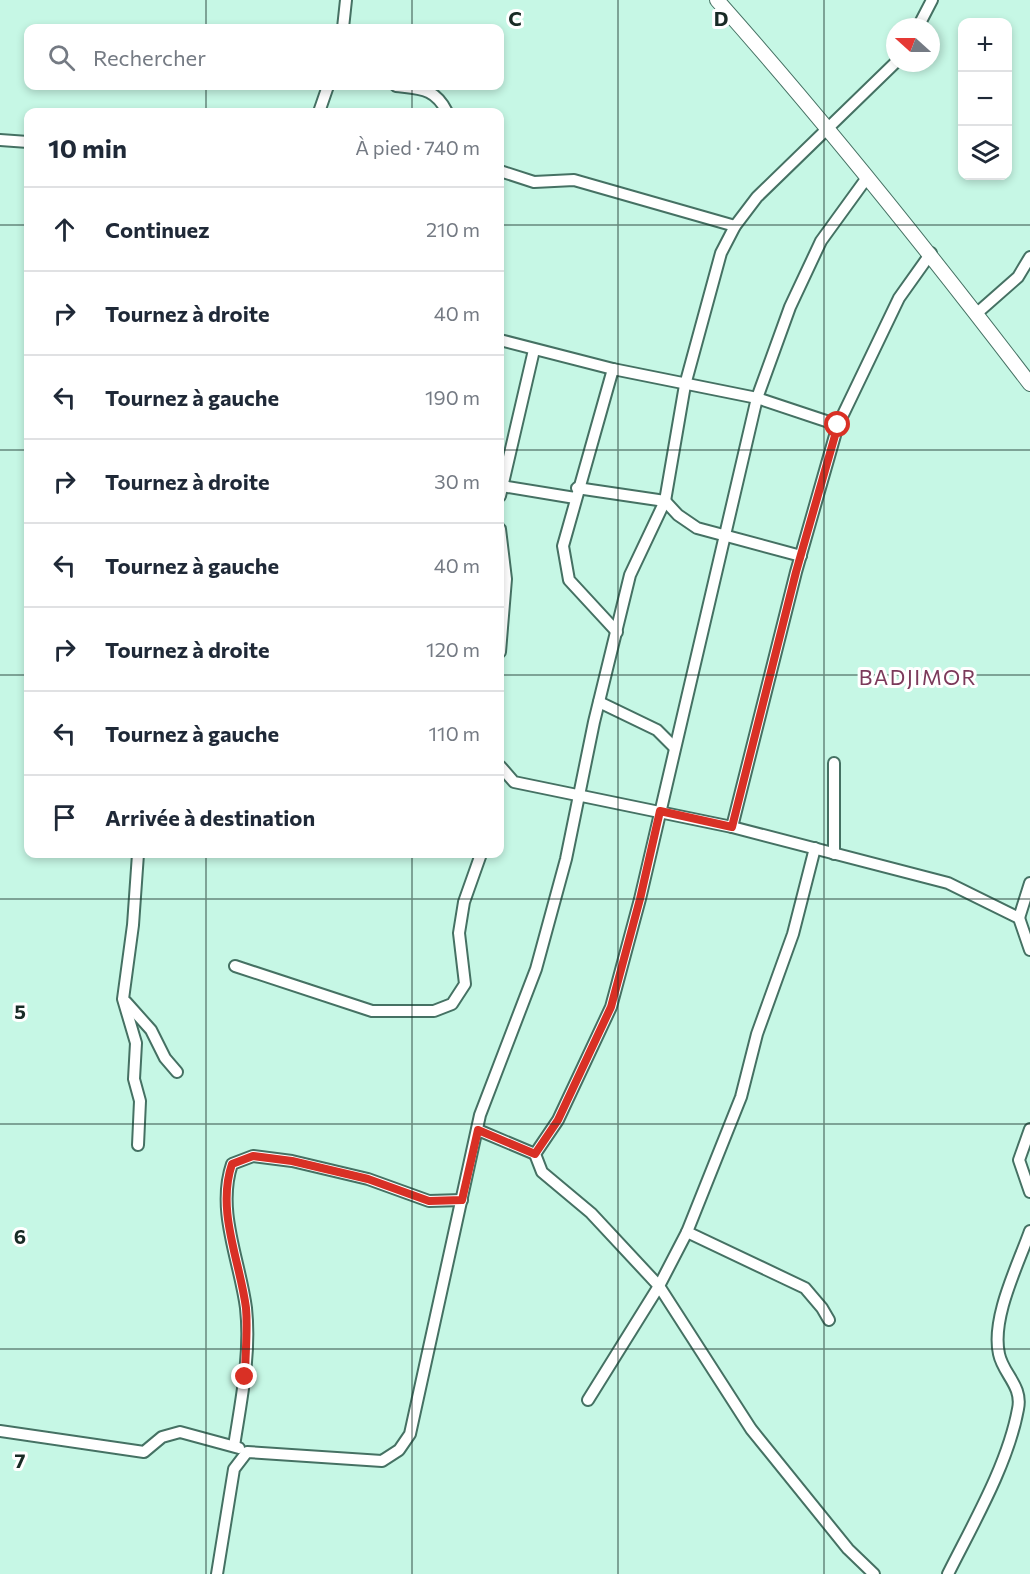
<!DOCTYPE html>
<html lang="fr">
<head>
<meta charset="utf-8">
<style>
	:root { --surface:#fff; --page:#f2f2f3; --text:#1f2937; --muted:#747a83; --line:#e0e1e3 }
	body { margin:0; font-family:Commissioner,sans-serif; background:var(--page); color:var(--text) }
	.controls { position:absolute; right:18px; top:18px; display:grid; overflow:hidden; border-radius:12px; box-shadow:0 3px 9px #0003 }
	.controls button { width:54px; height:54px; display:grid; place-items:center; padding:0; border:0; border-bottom:2px solid var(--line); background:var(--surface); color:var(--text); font:30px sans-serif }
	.compass { position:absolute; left:886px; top:18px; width:54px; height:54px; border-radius:50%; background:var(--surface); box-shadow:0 3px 9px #0003; rotate:291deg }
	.stop { position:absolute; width:18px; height:18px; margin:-14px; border:4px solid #d93025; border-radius:50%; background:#fff }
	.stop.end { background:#d93025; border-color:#fff; box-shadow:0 2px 6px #0008 }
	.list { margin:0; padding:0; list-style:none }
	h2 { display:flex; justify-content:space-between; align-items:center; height:78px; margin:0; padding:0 24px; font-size:26px }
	h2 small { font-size:20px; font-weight:400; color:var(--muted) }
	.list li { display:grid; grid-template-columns:39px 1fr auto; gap:18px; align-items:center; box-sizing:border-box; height:84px; padding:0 24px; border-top:2px solid var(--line) }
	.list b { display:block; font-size:22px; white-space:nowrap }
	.list em { font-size:20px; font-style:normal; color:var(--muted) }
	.icon { flex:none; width:33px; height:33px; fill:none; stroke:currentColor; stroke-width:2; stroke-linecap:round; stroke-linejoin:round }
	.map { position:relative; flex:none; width:1030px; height:1574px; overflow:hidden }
	.search { position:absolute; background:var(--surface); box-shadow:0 3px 9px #0003; left:24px; top:24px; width:480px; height:66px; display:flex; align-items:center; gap:15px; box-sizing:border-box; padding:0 21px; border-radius:12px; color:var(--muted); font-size:22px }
	.panel { position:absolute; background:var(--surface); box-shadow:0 3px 9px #0003; left:24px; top:108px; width:480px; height:750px; border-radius:12px }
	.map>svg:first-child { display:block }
</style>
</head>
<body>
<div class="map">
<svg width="1030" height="1574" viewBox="0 0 1030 1574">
	<rect width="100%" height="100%" fill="#c6f7e5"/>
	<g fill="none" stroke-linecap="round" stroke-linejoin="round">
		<g stroke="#457163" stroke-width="14">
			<g id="street">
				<polyline points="918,27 932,0"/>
				<polyline points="343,28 346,0"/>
				<path d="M396,86c25,3 39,2 51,26"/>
				<polyline points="319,112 328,86"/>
				<polyline points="0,140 28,142"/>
				<polyline points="500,171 534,182 574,180 735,226"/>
				<polyline points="866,179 821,241 790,307 757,398 640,899 611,1007 558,1120 535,1154 542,1172 591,1213 659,1286 751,1429 848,1549 874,1574"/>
				<polyline points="976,314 1018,277 1030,257"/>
				<polyline points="500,340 613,369 757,398 838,425"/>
				<polyline points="613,369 563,546 569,580 617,632"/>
				<polyline points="502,486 575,498"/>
				<polyline points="577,488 665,501 678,515 697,528 801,556"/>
				<polyline points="500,496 534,350"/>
				<polyline points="500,529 506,579 500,652"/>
				<polyline points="599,702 657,730 674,747"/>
				<polyline points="500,766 514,782 732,827 948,883 1019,918 1030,950"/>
				<polyline points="732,827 796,572 838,425 899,298 931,253"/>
				<polyline points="138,854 133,925 123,999 136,1043 134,1079 140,1101 138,1145"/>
				<polyline points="834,854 834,763"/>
				<polyline points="1019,918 1030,883"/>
				<polyline points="235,966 372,1011 434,1011 452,1004 465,984 459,933 464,902 481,854"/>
				<polyline points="126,1002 151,1030 165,1058 177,1072"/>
				<polyline points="1030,1129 1019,1160 1030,1192"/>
				<polyline points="478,1130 535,1154"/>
				<polyline points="687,1232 805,1288 822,1308 829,1320"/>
				<polyline points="588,1400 659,1286 687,1232 741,1097 757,1034 793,934 815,848"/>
				<polyline points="0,1431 144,1452 162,1437 180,1432 239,1448"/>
				<path d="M234,1446c7,-45 17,-92 12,-138 -6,-47 -30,-97 -14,-144l21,-8 39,5 76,18 61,22 33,-1"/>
				<polyline points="217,1574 234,1469 247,1452 382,1461 399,1450 410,1434 480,1115 536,969 566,859 594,722 630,575 665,501 685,385 721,253 735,226 757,197 895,63"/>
				<path d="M948,1574c25,-50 60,-110 70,-165 5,-23 -15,-35 -19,-55 -8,-36 19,-89 31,-123"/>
			</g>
		</g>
		<g stroke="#457163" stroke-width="16">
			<path id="secondary" d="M717,0c110,124 213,253 313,384"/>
		</g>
		<use href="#street" stroke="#fff" stroke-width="10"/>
		<use href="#secondary" stroke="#fff" stroke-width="14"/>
	</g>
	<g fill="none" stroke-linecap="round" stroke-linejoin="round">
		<path stroke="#d93025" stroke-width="8" d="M245,1377c0,-22 3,-46 1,-69 -6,-47 -30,-97 -14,-144l21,-8 39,5 76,18 61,22 33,-1 16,-70 57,24 23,-34 53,-113 29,-108 20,-88 72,16 64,-255 42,-147"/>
	</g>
	<path fill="none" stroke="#182b25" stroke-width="1.5" stroke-opacity="0.55" d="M206,0v28M412,0v28M618,0v1574M824,0v1574M206,86v26M412,86v26M0,225h28M500,225h530M0,450h28M500,450h530M0,675h28M500,675h530M206,854v720M412,854v720M0,899h1030M0,1124h1030M0,1349h1030"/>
	<g text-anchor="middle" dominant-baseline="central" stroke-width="6" stroke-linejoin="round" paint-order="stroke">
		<g font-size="21" letter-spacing="1.5" fill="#7c3a5b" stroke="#fff">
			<text x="918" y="676">BADJIMOR</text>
		</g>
	</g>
	<g font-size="20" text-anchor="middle" font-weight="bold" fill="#182b25" stroke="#fff" stroke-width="6" stroke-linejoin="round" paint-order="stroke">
		<text x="515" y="26">C</text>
		<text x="721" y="26">D</text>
		<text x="20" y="1019">5</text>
		<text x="20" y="1244">6</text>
		<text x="20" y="1468">7</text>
	</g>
</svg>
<div class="controls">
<button>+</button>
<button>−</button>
<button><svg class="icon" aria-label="layers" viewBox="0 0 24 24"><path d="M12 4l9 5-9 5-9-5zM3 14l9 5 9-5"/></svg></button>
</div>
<svg class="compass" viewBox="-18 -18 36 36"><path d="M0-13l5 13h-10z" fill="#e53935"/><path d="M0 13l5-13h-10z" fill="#747a83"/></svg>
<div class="stop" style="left:838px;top:425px"></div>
<div class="stop end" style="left:245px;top:1377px"></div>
<div class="search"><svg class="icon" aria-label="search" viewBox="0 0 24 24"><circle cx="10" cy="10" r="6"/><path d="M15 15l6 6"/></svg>Rechercher</div>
<section class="panel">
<h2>10 min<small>À pied · 740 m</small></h2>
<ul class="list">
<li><svg class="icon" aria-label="ahead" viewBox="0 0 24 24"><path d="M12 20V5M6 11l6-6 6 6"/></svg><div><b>Continuez</b></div><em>210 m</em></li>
<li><svg class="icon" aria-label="right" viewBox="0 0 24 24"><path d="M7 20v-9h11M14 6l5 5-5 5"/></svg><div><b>Tournez à droite</b></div><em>40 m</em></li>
<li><svg class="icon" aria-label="left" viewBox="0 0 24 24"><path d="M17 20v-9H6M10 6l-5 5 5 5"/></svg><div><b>Tournez à gauche</b></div><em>190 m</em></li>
<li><svg class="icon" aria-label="right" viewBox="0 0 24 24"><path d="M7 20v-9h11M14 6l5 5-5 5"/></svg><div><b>Tournez à droite</b></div><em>30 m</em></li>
<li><svg class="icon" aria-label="left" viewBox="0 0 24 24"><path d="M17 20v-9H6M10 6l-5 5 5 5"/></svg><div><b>Tournez à gauche</b></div><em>40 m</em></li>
<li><svg class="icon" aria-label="right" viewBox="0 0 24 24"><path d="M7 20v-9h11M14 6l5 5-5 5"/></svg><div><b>Tournez à droite</b></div><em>120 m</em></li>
<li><svg class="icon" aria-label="left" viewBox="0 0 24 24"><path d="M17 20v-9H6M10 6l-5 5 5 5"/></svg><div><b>Tournez à gauche</b></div><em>110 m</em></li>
<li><svg class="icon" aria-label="arrive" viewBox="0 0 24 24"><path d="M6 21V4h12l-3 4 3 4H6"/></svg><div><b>Arrivée à destination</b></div></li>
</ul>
</section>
</div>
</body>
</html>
